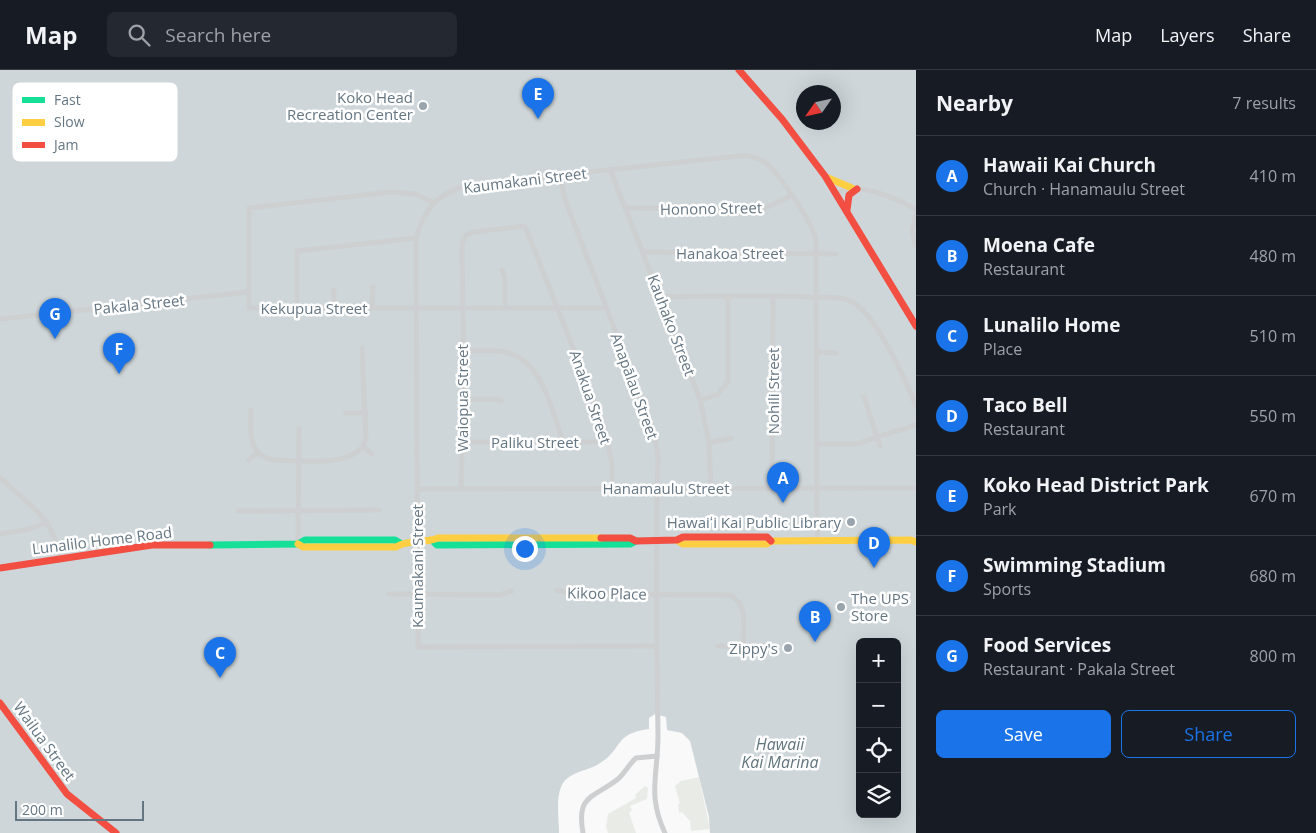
<!DOCTYPE html>
<html lang="en">
<head>
<meta charset="utf-8">
<style>
	:root { --surface:#171b24; --page:#242831; --text:#f1f3f6; --muted:#9ea1a6; --line:#363941; --accent:#1a73e8 }
	body { margin:0; font-family:"Open Sans",sans-serif; background:var(--page); color:var(--text) }
	.controls { position:absolute; right:15px; bottom:15px; display:grid; overflow:hidden; border-radius:8px; box-shadow:0 5px 20px #0002 }
	.controls button { width:45px; height:45px; display:grid; place-items:center; padding:0; border:0; border-bottom:1px solid var(--line); background:var(--surface); color:var(--text); font:25px sans-serif }
	.compass { position:absolute; left:796px; top:15px; width:45px; height:45px; border-radius:50%; background:var(--surface); box-shadow:0 5px 20px #0002; rotate:236deg }
	.scale { position:absolute; left:15px; bottom:12px; width:129px; box-sizing:border-box; padding-left:5px; border:2px solid #657683; border-top:0; font-size:14px; line-height:18px; white-space:nowrap; color:#657683; -webkit-text-stroke:4px #fff; paint-order:stroke }
	.you { position:absolute; left:524px; top:478px; width:18px; height:18px; margin:-12px; border:4px solid #fff; border-radius:50%; background:#1a73e8; box-shadow:0 0 0 8px #1a73e833 }
	.badge { display:grid; place-items:center; width:32px; height:32px; border-radius:50%; background:var(--accent); color:#fff; font-size:16px; font-weight:700 }
	.pin { position:absolute; translate:-50% -41px; filter:drop-shadow(0 1px 2px #0008) }
	.pin::after { content:''; position:absolute; top:26px; width:18px; height:15px; background:inherit; clip-path:polygon(0 0,100% 0,50% 100%) }
	.list { margin:0; padding:0; list-style:none }
	h2 { display:flex; justify-content:space-between; align-items:center; height:65px; margin:0; padding:0 20px; font-size:21px }
	h2 small { font-size:16px; font-weight:400; color:var(--muted) }
	.list li { display:grid; grid-template-columns:32px 1fr auto; gap:15px; align-items:center; box-sizing:border-box; height:80px; padding:0 20px; border-top:1px solid var(--line) }
	.list b { display:block; font-size:19px; white-space:nowrap }
	.list p { margin:0; font-size:16px; white-space:nowrap; color:var(--muted) }
	.list em { font-size:16px; font-style:normal; color:var(--muted) }
	.actions { display:flex; gap:10px; padding:15px 20px }
	.actions a { flex:1; padding:11px 0; border:1px solid var(--accent); border-radius:8px; text-align:center; font-size:18px; color:var(--accent) }
	.actions .main { background:var(--accent); color:#fff }
	.icon { flex:none; width:28px; height:28px; fill:none; stroke:currentColor; stroke-width:2; stroke-linecap:round; stroke-linejoin:round }
	.map { position:relative; flex:none; width:916px; height:763px; overflow:hidden }
	header { display:flex; align-items:center; gap:30px; box-sizing:border-box; height:70px; padding:0 25px; background:var(--surface); border-bottom:1px solid var(--line) }
	header strong { font-size:24px }
	nav { display:flex; gap:28px; margin-inline-start:auto; font-size:18px }
	.search { width:350px; height:45px; background:var(--page); display:flex; align-items:center; gap:12px; box-sizing:border-box; padding:0 18px; border-radius:8px; color:var(--muted); font-size:19px }
	main { display:flex }
	aside { flex:1; background:var(--surface) }
	.map>svg:first-child { display:block }
</style>
</head>
<body>
<header>
<strong>Map</strong>
<div class="search"><svg class="icon" aria-label="search" viewBox="0 0 24 24"><circle cx="10" cy="10" r="6"/><path d="M15 15l6 6"/></svg>Search here</div>
<nav><a>Map</a><a>Layers</a><a>Share</a></nav>
</header>
<main>
<div class="map">
<svg width="916" height="763" viewBox="0 0 916 763">
	<rect width="100%" height="100%" fill="#f9f9f9"/>
	<g fill="#e8ebe6">
		<polygon points="699,707 710,759 691,761 690,751 682,742 679,743 678,734 680,734 675,716 681,711"/>
		<polygon points="645,716 648,718 647,729 630,736 632,740 629,743 636,763 608,763 606,756 608,744 636,728 635,725"/>
	</g>
	<path fill="#ced6d9" fill-rule="evenodd" d="M0,0h916v763h-206l-1,-16 -19,-76 -8,-8 -15,-3 -1,-13 -11,-3 -6,4v11c-36,5 -25,19 -49,34 -11,8 -29,8 -37,20 -8,13 -4,35 -4,50h-559zM804,22h30v30h-30zM860,572h37v172h-37z"/>
	<g fill="none" stroke-linecap="round" stroke-linejoin="round">
		<g stroke="#cecfd0" stroke-width="5">
			<polyline points="610,99 700,329 709,373 711,418"/>
			<path d="M559,105l7,27 89,233 3,23c-3,93 -1,186 0,278 0,39 -11,59 7,97"/>
			<path d="M837,125l6,-5c22,-6 53,9 73,19"/>
			<polyline points="434,133 415,124 391,122 249,138 249,238 606,238"/>
			<polyline points="627,138 763,139 791,126"/>
			<polyline points="916,145 912,161 916,175"/>
			<polyline points="644,182 836,184"/>
			<polyline points="502,200 505,208 505,237"/>
			<path d="M661,227c50,-1 99,-2 149,0 14,1 31,-2 44,6 22,13 53,78 62,104"/>
			<polyline points="297,238 297,181 416,168"/>
			<polyline points="334,238 334,220"/>
			<polyline points="372,238 373,217"/>
			<polyline points="0,249 248,222"/>
			<path d="M462,281c14,0 29,-2 43,1 38,9 46,57 58,89"/>
			<polyline points="818,282 836,283"/>
			<polyline points="864,327 880,376"/>
			<polyline points="464,329 494,329 501,331"/>
			<polyline points="701,330 718,324 728,312 728,226"/>
			<path d="M251,340c-1,21 -3,45 22,50 27,0 86,10 93,-22l-4,-90"/>
			<polyline points="345,343 366,343"/>
			<polyline points="463,372 608,372"/>
			<polyline points="709,373 731,368"/>
			<polyline points="818,374 856,374 916,355"/>
			<polyline points="363,377 372,384"/>
			<polyline points="249,390 258,382"/>
			<path d="M0,408c29,26 54,40 60,81"/>
			<polyline points="772,417 773,226"/>
			<polyline points="461,418 464,329 462,174 465,166 473,162 525,156 605,359 612,394 612,418"/>
			<polyline points="417,419 915,418"/>
			<polyline points="238,441 379,440"/>
			<polyline points="0,464 30,459 47,452"/>
			<polyline points="298,474 299,358"/>
			<path d="M557,520l14,4 159,1c19,10 13,34 13,52l-25,-1"/>
			<polyline points="389,524 499,525 512,521"/>
			<path d="M657,576l-239,1 -2,-409c7,-28 23,-46 52,-53l270,-29c9,-1 16,0 23,4 16,9 52,63 55,81l1,299"/>
			<path d="M583,763c-7,-39 11,-35 35,-54 7,-6 11,-15 18,-21l21,-2"/>
		</g>
		<g stroke="#16e098" stroke-width="7">
			<polyline points="433,471 437,475 630,474 636,471"/>
			<polyline points="210,475 298,474 305,470 395,470 400,473"/>
		</g>
		<g stroke="#ffcf43" stroke-width="7">
			<polyline points="828,108 852,118"/>
			<polyline points="677,470 683,474 767,474 771,471 911,470 916,472"/>
			<path d="M298,474l5,3h93c13,-8 28,-3 42,-9h163"/>
		</g>
		<g stroke="#f24e42" stroke-width="7">
			<polyline points="739,0 782,49 825,106 916,256"/>
			<polyline points="847,140 849,125 857,119"/>
			<polyline points="601,468 630,468 636,471 677,470 683,467 767,467 771,471"/>
			<polyline points="0,498 152,475 210,475"/>
			<polyline points="0,633 67,724 116,763"/>
		</g>
	</g>
	<g fill="#99a4ac" stroke="#fff" stroke-width="2">
		<circle cx="423" cy="36" r="5"/>
		<circle cx="851" cy="452" r="5"/>
		<circle cx="841" cy="537" r="5"/>
		<circle cx="788" cy="578" r="5"/>
	</g>
	<g text-anchor="middle" dominant-baseline="central" stroke-width="5" stroke-linejoin="round" paint-order="stroke">
		<g font-size="15" fill="#657683" stroke="#fff" text-anchor="end">
			<text x="413" y="27">Koko Head<tspan x="413" dy="17">Recreation Center</tspan></text>
			<text x="841" y="452">Hawaiʻi Kai Public Library</text>
			<text x="851" y="528" text-anchor="start">The UPS<tspan x="851" dy="17">Store</tspan></text>
			<text x="778" y="578">Zippy's</text>
		</g>
		<g font-size="15" fill="#657683" stroke="#fff">
			<text transform="translate(525 110) rotate(-7)">Kaumakani Street</text>
			<text transform="translate(711 138) rotate(-1)">Honono Street</text>
			<text x="730" y="183">Hanakoa Street</text>
			<text transform="translate(139 234) rotate(-6)">Pakala Street</text>
			<text x="314" y="238">Kekupua Street</text>
			<text transform="translate(672 255) rotate(69)">Kauhako Street</text>
			<text transform="translate(635 316) rotate(70)">Anapālau Street</text>
			<text transform="translate(773 321) rotate(-90)">Nohili Street</text>
			<text transform="translate(591 327) rotate(71)">Anakua Street</text>
			<text transform="translate(462 328) rotate(-90)">Waiopua Street</text>
			<text x="535" y="372">Paliku Street</text>
			<text x="666" y="418">Hanamaulu Street</text>
			<text transform="translate(102 470) rotate(-7)">Lunalilo Home Road</text>
			<text transform="translate(417 496) rotate(-90)">Kaumakani Street</text>
			<text transform="translate(607 523) rotate(1)">Kikoo Place</text>
			<text transform="translate(45 671) rotate(54)">Wailua Street</text>
		</g>
		<g font-size="16" font-style="italic" fill="#60757c" stroke="#fff">
			<text x="780" y="674">Hawaii<tspan x="780" dy="18">Kai Marina</tspan></text>
		</g>
	</g>
	<rect x="12" y="12" width="166" height="80" rx="8" fill="#fff" stroke="#d1d6da" stroke-width="1"/>
	<rect x="22" y="27" width="23" height="6" fill="#16e098"/>
	<rect x="22" y="49" width="23" height="7" fill="#ffcf43"/>
	<rect x="22" y="72" width="23" height="6" fill="#f24e42"/>
	<g font-size="14" fill="#657683">
		<text x="54" y="35">Fast</text>
		<text x="54" y="57">Slow</text>
		<text x="54" y="80">Jam</text>
	</g>
</svg>
<div class="controls">
<button>+</button>
<button>−</button>
<button><svg class="icon" aria-label="locate" viewBox="0 0 24 24"><circle cx="12" cy="12" r="6"/><path d="M12 2v4M12 18v4M2 12h4M18 12h4"/></svg></button>
<button><svg class="icon" aria-label="layers" viewBox="0 0 24 24"><path d="M12 4l9 5-9 5-9-5zM3 14l9 5 9-5"/></svg></button>
</div>
<svg class="compass" viewBox="-18 -18 36 36"><path d="M0-13l5 13h-10z" fill="#e53935"/><path d="M0 13l5-13h-10z" fill="#9ea1a6"/></svg>
<div class="scale">200 m</div>
<div class="you"></div>
<div class="pin badge" style="left:783px;top:433px">A</div>
<div class="pin badge" style="left:815px;top:572px">B</div>
<div class="pin badge" style="left:220px;top:608px">C</div>
<div class="pin badge" style="left:874px;top:498px">D</div>
<div class="pin badge" style="left:538px;top:49px">E</div>
<div class="pin badge" style="left:119px;top:304px">F</div>
<div class="pin badge" style="left:55px;top:269px">G</div>
</div>
<aside>
<h2>Nearby<small>7 results</small></h2>
<ul class="list">
<li><span class="badge">A</span><div><b>Hawaii Kai Church</b><p>Church · Hanamaulu Street</p></div><em>410 m</em></li>
<li><span class="badge">B</span><div><b>Moena Cafe</b><p>Restaurant</p></div><em>480 m</em></li>
<li><span class="badge">C</span><div><b>Lunalilo Home</b><p>Place</p></div><em>510 m</em></li>
<li><span class="badge">D</span><div><b>Taco Bell</b><p>Restaurant</p></div><em>550 m</em></li>
<li><span class="badge">E</span><div><b>Koko Head District Park</b><p>Park</p></div><em>670 m</em></li>
<li><span class="badge">F</span><div><b>Swimming Stadium</b><p>Sports</p></div><em>680 m</em></li>
<li><span class="badge">G</span><div><b>Food Services</b><p>Restaurant · Pakala Street</p></div><em>800 m</em></li>
</ul>
<div class="actions"><a class="main">Save</a><a>Share</a></div>
</aside>
</main>
</body>
</html>
